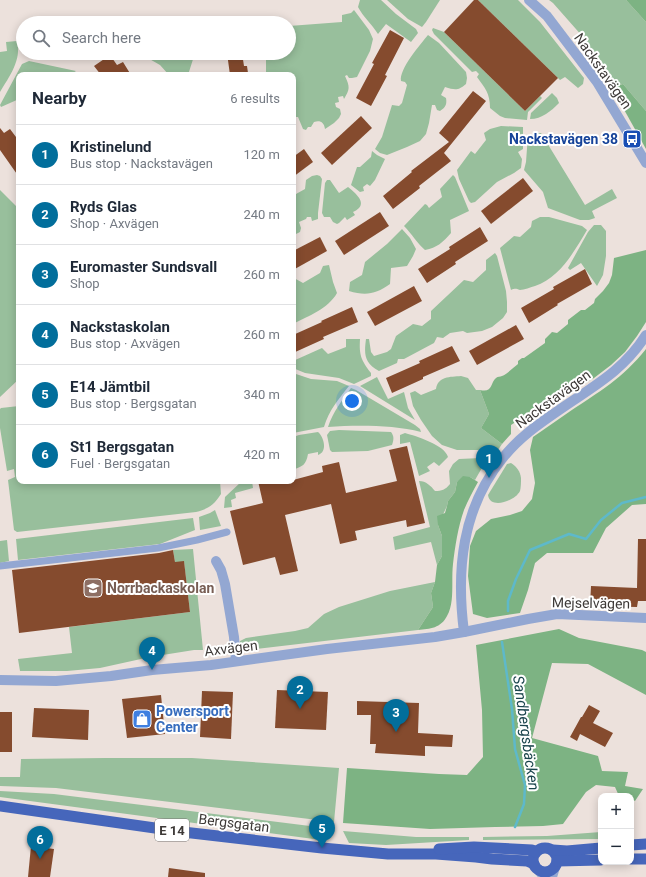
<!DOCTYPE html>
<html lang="en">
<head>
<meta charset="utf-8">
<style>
	:root { --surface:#fff; --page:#f2f2f3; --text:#1f2937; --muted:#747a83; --line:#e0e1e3; --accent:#026e9b }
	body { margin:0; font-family:Roboto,sans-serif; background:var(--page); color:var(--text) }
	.controls { position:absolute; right:12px; bottom:12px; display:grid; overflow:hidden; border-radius:8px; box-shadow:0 2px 10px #0003 }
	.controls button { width:36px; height:36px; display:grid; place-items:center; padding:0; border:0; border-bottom:1px solid var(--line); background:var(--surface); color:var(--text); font:20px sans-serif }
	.you { position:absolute; left:352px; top:401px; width:14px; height:14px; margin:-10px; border:3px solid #fff; border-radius:50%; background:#1a73e8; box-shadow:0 0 0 6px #1a73e833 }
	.badge { display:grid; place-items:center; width:26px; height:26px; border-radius:50%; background:var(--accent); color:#fff; font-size:13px; font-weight:700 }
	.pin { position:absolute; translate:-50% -33px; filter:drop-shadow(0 1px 2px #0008) }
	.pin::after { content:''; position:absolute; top:21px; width:14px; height:12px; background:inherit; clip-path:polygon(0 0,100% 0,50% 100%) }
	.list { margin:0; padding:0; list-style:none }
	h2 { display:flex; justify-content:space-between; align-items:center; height:52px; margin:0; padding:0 16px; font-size:17px }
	h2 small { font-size:13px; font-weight:400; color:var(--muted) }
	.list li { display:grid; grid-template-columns:26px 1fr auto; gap:12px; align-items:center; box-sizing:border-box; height:60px; padding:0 16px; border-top:1px solid var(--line) }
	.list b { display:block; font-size:15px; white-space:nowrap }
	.list p { margin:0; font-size:13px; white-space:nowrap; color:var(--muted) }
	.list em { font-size:13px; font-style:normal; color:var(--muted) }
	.icon { flex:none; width:22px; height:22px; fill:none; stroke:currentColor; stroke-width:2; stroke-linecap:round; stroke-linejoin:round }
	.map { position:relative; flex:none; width:646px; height:877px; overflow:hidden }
	.search { position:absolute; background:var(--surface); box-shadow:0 2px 10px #0003; left:16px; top:16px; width:280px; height:44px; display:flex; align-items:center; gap:10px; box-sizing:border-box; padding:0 14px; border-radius:22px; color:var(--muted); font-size:15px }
	.panel { position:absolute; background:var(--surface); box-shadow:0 2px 10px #0003; left:16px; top:72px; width:280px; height:412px; border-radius:8px }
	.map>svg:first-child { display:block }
</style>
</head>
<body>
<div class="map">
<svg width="646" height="877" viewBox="0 0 646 877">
	<rect width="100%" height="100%" fill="#ece1dc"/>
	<g fill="#98bf9c">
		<path d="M360,0h21l15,14 20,15 2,4 -7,9 -25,-18 -8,10c-6,-10 -15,-17 -20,-27z"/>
		<polygon points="387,0 440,0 426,22 422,27 408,19"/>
		<polygon points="478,0 518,0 540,22 584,78 583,84 578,88 565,77 560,80"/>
		<polygon points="549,0 626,0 646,22 646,111 623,84 612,88 583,37 553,3"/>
		<path d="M354,10l15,20 4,9 -3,12 -13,26 -5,1h-3l-2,-3 -2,1c5,11 5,13 -1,23l-1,-3 -5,1 1,5 -4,1 1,4 4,2 1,5 -2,4 -5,5 -9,6c-1,-7 -5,-9 -11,-7l-3,5h-3l-2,3 -3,-1 -5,-12h-5v-42h-27v-22h23v-27l53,-4v-7l9,-2z"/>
		<path d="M433,28l11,4 81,79 15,-15 2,2 -14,14 -1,8 -22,-2 -5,-2 -10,-8c0,-15 -5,-20 -13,-31l2,-3 -3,-3 -4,1 -38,-38 -2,-4z"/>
		<path d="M428,35l11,8 27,29 1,6 -1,6c-8,7 -11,6 -21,3l-4,8 5,3c1,6 0,9 -6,13l-3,-1 -2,-5h-3l-3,18 -3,11 -6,7 -13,6 -20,8 -7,-2 -5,-4 7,-12 10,-32 7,1 3,-3 5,-18 -2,-3 -4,-1c-2,-12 19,-36 27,-46z"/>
		<path d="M17,41c5,19 -8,36 -17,51v-40l7,-1 -1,-9z"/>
		<polygon points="139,53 195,53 188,75 169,75 160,65"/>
		<polygon points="29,61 76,71 70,75 19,75 19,99 1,107 0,105 22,64"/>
		<path d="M552,93l5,5 2,5c-8,8 -17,16 -29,16l1,-6z"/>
		<polygon points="501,126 523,127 523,149 518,152 522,159 521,168 514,173 497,182 475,202 471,203 469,201 459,179 457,170 471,151 475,154 486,140 484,133 490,129"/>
		<polygon points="541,133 585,205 612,189 617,198 592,211 595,218 589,220 580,220 548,208 543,192 524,170 526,162 528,135"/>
		<polygon points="372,151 377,155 385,159 375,180 370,186 367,184 363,187 364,191 360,192 351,185 357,167 360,167 371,157"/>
		<polygon points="317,175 320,176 322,179 318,213 318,219 312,221 311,217 307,217 306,219 299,222 301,228 300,232 294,235 293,235 293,189 295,187 296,194 305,189 306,180 312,176"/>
		<path d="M453,175l2,2 14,34 -19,9 1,13c-8,9 -14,15 -26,17 -8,-7 -13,-16 -21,-24l21,-22 2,1 2,3 13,-11 -2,-8z"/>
		<path d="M327,180h3l9,13 9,-6c5,4 18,14 11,21 -2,2 -4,3 -6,4l2,3 -8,5 -2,-3 -6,6 -2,1 -4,-2 -3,-5h-6l-2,-4 3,-30z"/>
		<polygon points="0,190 19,209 19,379 0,397"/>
		<path d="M540,217h9l33,9 5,4c-12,20 -27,48 -52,56 -4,1 -11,4 -15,4 -4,-1 -4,-2 -9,0l-11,-42 14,-12 6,1 11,-10 1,-6z"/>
		<polygon points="594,225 601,225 606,231 606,256 603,275 597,286 581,263 570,270 568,268 588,232"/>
		<path d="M402,229l8,9 6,11 -3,7 -6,10 -16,2 -1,16c-14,10 -24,12 -41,7l1,-9 12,-7 3,-13 22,-18z"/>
		<path d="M495,253l2,3 9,35 1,11v10l-4,6 -11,9 -10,4 -15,2 -4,-2 -13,2 -7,5 -6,-1 -3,6 -30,16h-6l-1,4 -18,8c-15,-8 -15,-17 -13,-32h3l2,13 3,4 13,-4 4,-3 5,-13 17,-12 9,2 9,-7v-8l33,-31 9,2 13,-12v-10z"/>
		<path d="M329,265l4,17 4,11c-9,16 -29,23 -44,31v-46h1l9,5 17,-10 3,-7z"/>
		<path d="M346,339h14c-1,16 1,21 11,34v3l-17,8 -15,-6 -34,-5 -12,-5v-7l29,-13 6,6 18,-7z"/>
		<path d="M293,373l18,6 26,2 12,5c-11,14 -20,24 -25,41l-31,6z"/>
		<path d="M461,376l7,2 8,12h4l9,24 -8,14 21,16 -4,6h-41l-15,-5 -10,-9 -11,-16 -8,-14 -3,-13 5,-2 6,4 15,-6c2,-13 14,-12 25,-13z"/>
		<polygon points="377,377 388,399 404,392 408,408 415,420 360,386"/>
		<path d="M351,388l5,2 59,35 5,4 1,3c-28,-7 -63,-7 -93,-5 5,-15 14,-27 23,-39z"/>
		<path d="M19,406v75h201l1,13c-7,11 -13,15 -25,18l-179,20 -3,-2 -6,-50 7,-3 -1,-8 -7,2 -7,-43v-19l1,-1z"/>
		<path d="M339,430l52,2c3,4 3,7 1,13l-24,6 -36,1 -2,-2 -3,-15 3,-4z"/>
		<path d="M318,432c6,5 10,20 0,23v-3l-10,2c-2,11 -5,12 -15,16v-33l6,-2z"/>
		<path d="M405,433c11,3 40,12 43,24l-9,9 -5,-4 -7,5 3,4 -11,5 -9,-34 -10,2v-9z"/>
		<path d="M481,458h7l2,4 -3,6 -4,-2 -8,14 -5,-3 -13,5 -2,10 -7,9 -1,5 -9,19 4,11v20l-5,9 -6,-23 -36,8 -2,-13 37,-10 -11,-46c7,0 12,5 16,10 7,0 10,-1 15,-7l-1,-13 4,-7 6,-5z"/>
		<path d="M511,463c6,4 9,8 10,15 0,4 0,9 -1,13 -5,10 -30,19 -32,4l19,-31z"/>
		<polygon points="242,481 252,481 253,488 235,493 236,498 231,500 232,507 224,508 225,497"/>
		<polygon points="215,510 221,526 200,530 199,517 210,513"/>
		<polygon points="193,518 195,530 160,544 18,560 16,539"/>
		<polygon points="7,540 9,561 0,563 0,541"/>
		<polygon points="193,549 203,650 194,650 150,657 100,668 67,671 20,671 18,659 72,653 69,627 190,612 184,562 175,562 173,550"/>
		<polygon points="435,582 431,593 433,607 418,630 240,651 239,645 240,641 246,638 295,631 308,628 324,614 339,607 390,591"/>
		<polygon points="105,758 192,758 339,768 334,822 56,788 0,786 0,777 20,777 21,759"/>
		<polygon points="0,791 54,794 334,829 330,835 321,840 0,797"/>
		<polygon points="343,831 416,837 469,837 469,840 386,845 349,843"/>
		<polygon points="601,832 601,839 483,840 483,837 547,836"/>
	</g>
	<g fill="#7db383">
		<polygon points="626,0 646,0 646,22"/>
		<polygon points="623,84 646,111 646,149 612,88"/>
		<path d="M646,250v72l-9,14 -12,16 -14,13 -17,13 -40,25 -3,-4 -40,26v9l-9,10 -21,-16 8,-14 -9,-24c13,3 10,-7 16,-12 2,-2 4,-1 6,-2 5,-2 12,-9 16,-12v-3l4,-3h2l21,-15v-4l7,-7 5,1 11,-9v-4l13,-10h4l9,-7 1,-4 8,-8 6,-8 3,-8 2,-17z"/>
		<path d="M646,349v155l-14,1 -26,23 -13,25h-46l-12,10 -7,27 -8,23 -33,5 -14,-4 -5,-38 2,-30 6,-15 15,-12 19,-4 12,-4 10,-12 3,-16 -5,-33 3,-13c12,-8 24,-17 36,-25 30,-20 54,-34 77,-63z"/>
		<path d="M463,476l7,1 8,5c-5,9 -10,18 -14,28 -6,17 -9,37 -11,54 -2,17 2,38 -6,52 -6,12 -17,13 -29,14l15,-23 -2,-14 4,-11 2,-17 5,-9v-20l-4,-11 -1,-9 8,-3 2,-7 1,-5 7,-9 2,-10z"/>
		<polygon points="559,629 579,638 642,650 646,652 646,695 588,664 552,663 532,738 598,756 602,771 628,772 625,786 643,789 635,801 631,799 631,796 619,796 615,787 596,785 586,792 563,824 543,826 495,827 430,829 343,823 347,768 439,774 467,775 483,757 482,710 476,645"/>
	</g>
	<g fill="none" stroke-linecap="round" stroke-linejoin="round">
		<g stroke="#5eb9ca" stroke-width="2.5">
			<polyline points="508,611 508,601 516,579 530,550 569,534 586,539 601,520 622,503 646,497"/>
			<polyline points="502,642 512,709 515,749 525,785 524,804 515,827"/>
		</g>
	</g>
	<g fill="#854b2e">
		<polygon points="474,0 478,0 558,78 525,111 444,32"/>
		<polygon points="390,30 404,38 385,75 387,76 371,106 356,98 374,64 372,63"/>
		<polygon points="227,53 242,53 244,66 247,66 248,73 230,75"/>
		<polygon points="110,55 117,65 123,62 131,75 101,75 94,66"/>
		<polygon points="473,91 486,101 444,153 451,161 419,186 420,188 393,209 383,196 412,172 411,171 449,142 439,133"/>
		<polygon points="361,116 372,128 332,165 321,153"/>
		<polygon points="0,128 4,133 10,129 19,141 19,177 0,150"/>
		<polygon points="304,149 313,162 293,177 293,157"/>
		<polygon points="523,178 533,191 491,224 481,211"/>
		<polygon points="380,212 389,226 344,255 335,241"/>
		<polygon points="480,227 488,241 455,262 456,264 427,283 418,269 450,249 449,247"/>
		<polygon points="320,237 327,251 293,270 293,251"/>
		<polygon points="585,269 592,284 557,304 558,305 529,323 521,308 554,289 553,287"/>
		<polygon points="414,286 422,301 375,326 367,312"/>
		<polygon points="352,307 358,322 323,337 324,339 293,353 293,335 322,322 321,321"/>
		<polygon points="516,325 524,339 477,365 469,351"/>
		<polygon points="452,346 460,361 423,377 423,379 392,393 386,378 420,363 419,361"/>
		<polygon points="407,446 425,523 407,527 406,520 355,531 357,540 340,544 331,504 285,515 298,571 280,575 275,557 243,565 230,511 263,503 258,481 277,481 278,483 287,481 293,481 293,480 323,472 322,466 339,462 346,493 397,481 389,450"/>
		<polygon points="638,539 646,539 646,601 638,601 637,607 590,606 591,586 637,588"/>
		<polygon points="173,550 175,562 184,561 190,612 19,633 12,570 159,553"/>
		<polygon points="277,690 328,692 326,730 275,728"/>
		<polygon points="202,691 233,692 231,739 200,737"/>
		<polygon points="161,695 165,734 127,738 122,699"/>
		<polygon points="357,701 419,703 418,733 453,735 452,747 425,746 425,756 375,753 376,744 370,744 371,715 357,715"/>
		<polygon points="589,705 600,711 593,723 613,733 605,747 580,734 577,741 570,737 581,717 582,717"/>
		<polygon points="34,708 89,710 88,740 32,737"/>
		<rect x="0" y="712" width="12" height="40"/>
		<polygon points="31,846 54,849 50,877 28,877"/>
		<polygon points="169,868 205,873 205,877 168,877"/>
	</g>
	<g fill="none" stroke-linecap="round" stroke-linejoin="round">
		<polyline stroke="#93a7d2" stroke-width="7" points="0,566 158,548 197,540 227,532"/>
		<g stroke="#93a7d2" stroke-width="10">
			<polyline points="216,561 221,570 225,584 234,637 236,661"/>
			<polyline points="464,632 528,619 557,614 646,618"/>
		</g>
		<g stroke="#93a7d2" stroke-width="10">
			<polyline points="529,0 547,16 597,82 646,163"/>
			<path d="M0,680l56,1 55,-5 41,-6 59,-5 116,-16 108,-12 29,-5c-8,-62 -2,-123 38,-173 16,-21 38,-36 60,-51 32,-22 62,-38 84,-73"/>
			<polyline points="538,869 544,877"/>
			<polyline points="552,877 555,867"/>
		</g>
		<g stroke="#4666bb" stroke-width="11">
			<polyline points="0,806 183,832 322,848 388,854 436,854 476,857 492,859 527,861 534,864"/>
			<polyline points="631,845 646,844"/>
			<circle cx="545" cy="860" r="12"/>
			<polyline points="439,849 474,847 532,850 536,852"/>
			<polyline points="553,850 567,851 601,848"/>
			<polyline points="631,859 646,859"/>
			<polyline points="557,861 601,860"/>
		</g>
	</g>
	<defs>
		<g id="bus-square" transform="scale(1)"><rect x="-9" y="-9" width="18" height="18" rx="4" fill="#1a4fb4" stroke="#fff"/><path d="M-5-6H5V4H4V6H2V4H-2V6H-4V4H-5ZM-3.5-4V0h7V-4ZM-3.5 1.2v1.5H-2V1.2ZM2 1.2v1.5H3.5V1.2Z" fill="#fff"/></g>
		<g id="school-square" transform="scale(1)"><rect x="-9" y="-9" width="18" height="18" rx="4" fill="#8d6e63" stroke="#fff"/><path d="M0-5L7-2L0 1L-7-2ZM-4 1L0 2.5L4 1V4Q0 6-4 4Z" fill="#fff"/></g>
		<g id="shop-square" transform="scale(1)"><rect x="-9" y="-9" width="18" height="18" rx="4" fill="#3f7fe0" stroke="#fff"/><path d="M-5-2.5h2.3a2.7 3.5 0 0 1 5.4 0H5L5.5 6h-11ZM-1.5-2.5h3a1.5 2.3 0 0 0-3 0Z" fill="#fff"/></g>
	</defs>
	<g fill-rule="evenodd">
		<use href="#bus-square" x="632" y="139"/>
		<use href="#school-square" x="93" y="588"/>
		<use href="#shop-square" x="142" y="719"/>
	</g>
	<g text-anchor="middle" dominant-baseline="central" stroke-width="4" stroke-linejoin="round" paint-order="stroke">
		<rect fill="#fff" stroke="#777473" stroke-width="1" x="155" y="819" width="34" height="22" rx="3"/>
		<g font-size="13" font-weight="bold" fill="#3d3937">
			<text x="172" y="830">E 14</text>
		</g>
		<g font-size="14" fill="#3d3937" stroke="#fff">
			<text transform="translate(603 71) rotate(55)">Nackstavägen</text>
			<text transform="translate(553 399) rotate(-36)">Nackstavägen</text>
			<text transform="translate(591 603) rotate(1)">Mejselvägen</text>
			<text transform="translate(231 648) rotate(-7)">Axvägen</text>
			<text transform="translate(234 823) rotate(7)">Bergsgatan</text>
		</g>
		<g font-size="14" font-weight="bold" fill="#164399" stroke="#fff" text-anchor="end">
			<text x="618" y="139">Nackstavägen 38</text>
		</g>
		<g font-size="14" font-weight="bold" fill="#785e54" stroke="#fff" text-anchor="start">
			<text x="107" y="588">Norrbackaskolan</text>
		</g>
		<g font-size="14" font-weight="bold" fill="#366cbe" stroke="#fff" text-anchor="start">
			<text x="156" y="711">Powersport<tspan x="156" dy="16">Center</tspan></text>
		</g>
		<g font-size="15" font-style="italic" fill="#1a444c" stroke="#fff">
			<text transform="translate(526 733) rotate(82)">Sandbergsbäcken</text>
		</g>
	</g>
</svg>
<div class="controls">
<button>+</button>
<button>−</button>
</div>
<div class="you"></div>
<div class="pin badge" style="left:489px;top:478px">1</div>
<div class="pin badge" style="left:300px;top:709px">2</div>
<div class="pin badge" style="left:396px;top:732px">3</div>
<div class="pin badge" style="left:152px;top:670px">4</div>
<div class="pin badge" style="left:322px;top:848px">5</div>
<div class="pin badge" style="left:40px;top:859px">6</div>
<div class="search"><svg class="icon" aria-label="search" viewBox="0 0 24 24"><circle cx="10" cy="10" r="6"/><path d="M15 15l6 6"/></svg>Search here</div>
<section class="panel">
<h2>Nearby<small>6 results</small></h2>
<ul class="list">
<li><span class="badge">1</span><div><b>Kristinelund</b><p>Bus stop · Nackstavägen</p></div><em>120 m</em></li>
<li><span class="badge">2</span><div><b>Ryds Glas</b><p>Shop · Axvägen</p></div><em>240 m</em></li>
<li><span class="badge">3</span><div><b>Euromaster Sundsvall</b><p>Shop</p></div><em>260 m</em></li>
<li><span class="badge">4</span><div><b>Nackstaskolan</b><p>Bus stop · Axvägen</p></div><em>260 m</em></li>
<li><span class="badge">5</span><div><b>E14 Jämtbil</b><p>Bus stop · Bergsgatan</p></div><em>340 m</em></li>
<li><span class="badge">6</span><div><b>St1 Bergsgatan</b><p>Fuel · Bergsgatan</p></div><em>420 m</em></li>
</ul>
</section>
</div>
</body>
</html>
